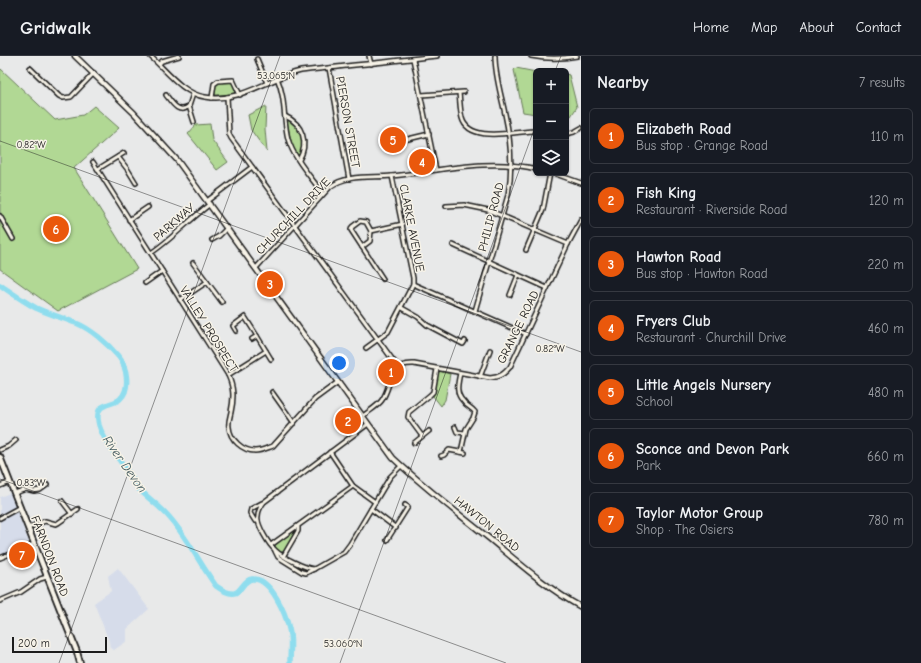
<!DOCTYPE html>
<html lang="en">
<head>
<meta charset="utf-8">
<style>
	:root { --surface:#171b24; --page:#242831; --text:#f1f3f6; --muted:#9ea1a6; --line:#363941; --accent:#ea580c }
	body { margin:0; font-family:"Comic Neue",sans-serif; background:var(--page); color:var(--text) }
	.controls { position:absolute; right:12px; top:12px; display:grid; overflow:hidden; border-radius:6px; box-shadow:0 1px 3px #0004 }
	.controls button { width:36px; height:36px; display:grid; place-items:center; padding:0; border:0; border-bottom:1px solid var(--line); background:var(--surface); color:var(--text); font:20px sans-serif }
	.scale { position:absolute; left:12px; bottom:10px; width:95px; box-sizing:border-box; padding-left:4px; border:2px solid #1c1c1c; border-top:0; font-size:11px; line-height:14px; white-space:nowrap; color:#1c1c1c; -webkit-text-stroke:3px #f7f3e8; paint-order:stroke }
	.you { position:absolute; left:339px; top:307px; width:14px; height:14px; margin:-10px; border:3px solid #fff; border-radius:50%; background:#1a73e8; box-shadow:0 0 0 6px #1a73e833 }
	.badge { display:grid; place-items:center; width:26px; height:26px; border-radius:50%; background:var(--accent); color:#fff; font-size:13px; font-weight:700 }
	.pin { position:absolute; translate:-50% -50%; border:2px solid #fff; box-shadow:0 1px 4px #0006 }
	.list { margin:0; padding:0; list-style:none }
	h2 { display:flex; justify-content:space-between; align-items:center; height:52px; margin:0; padding:0 16px; font-size:17px }
	h2 small { font-size:13px; font-weight:400; color:var(--muted) }
	.list li { display:grid; grid-template-columns:26px 1fr auto; gap:12px; align-items:center; box-sizing:border-box; height:56px; margin:0 8px 8px; padding:0 8px; border:1px solid var(--line); border-radius:6px }
	.list b { display:block; font-size:15px; white-space:nowrap }
	.list p { margin:0; font-size:13px; white-space:nowrap; color:var(--muted) }
	.list em { font-size:13px; font-style:normal; color:var(--muted) }
	.icon { flex:none; width:22px; height:22px; fill:none; stroke:currentColor; stroke-width:2; stroke-linecap:round; stroke-linejoin:round }
	.map { position:relative; flex:none; width:581px; height:607px; overflow:hidden }
	header { display:flex; align-items:center; gap:24px; box-sizing:border-box; height:56px; padding:0 20px; background:var(--surface); border-bottom:1px solid var(--line) }
	header strong { font-size:19px }
	nav { display:flex; gap:22px; margin-inline-start:auto; font-size:14px }
	main { display:flex }
	aside { flex:1; background:var(--surface) }
	.map>svg:first-child { display:block }
</style>
</head>
<body>
<header>
<strong>Gridwalk</strong>
<nav><a>Home</a><a>Map</a><a>About</a><a>Contact</a></nav>
</header>
<main>
<div class="map">
<svg width="581" height="607" viewBox="0 0 581 607">
	<rect width="100%" height="100%" fill="#e8e9e9"/>
	<filter id="ink" filterUnits="userSpaceOnUse"><feTurbulence type="fractalNoise" baseFrequency=".025" numOctaves="2"/><feDisplacementMap in="SourceGraphic" scale="8" xChannelSelector="R" yChannelSelector="G"/><feConvolveMatrix kernelMatrix="1 2 1 2 8 2 1 2 1" color-interpolation-filters="sRGB"/></filter>
	<g filter="url(#ink)">
		<g fill="#d6dcea">
			<polygon points="10,437 29,486 27,489 2,499 0,495 0,441"/>
			<polygon points="118,512 149,553 127,573 127,585 114,594 110,592 109,585 94,547 111,535 108,520"/>
		</g>
		<g fill="#b1d894" stroke="#667a58">
			<polygon points="516,12 536,16 536,58 523,56 514,14"/>
			<polygon points="1,13 55,64 83,59 94,50 119,72 74,112 137,213 58,255 0,213 0,14"/>
			<polygon points="566,18 569,19 577,51 571,60 566,61"/>
			<polygon points="233,25 238,36 237,37 227,39 215,39 215,28 218,26"/>
			<polygon points="266,50 265,73 267,96 251,74 248,59"/>
			<path d="M288,64c13,6 18,23 11,35l-3,-1 -5,-13 -4,-19z"/>
			<polygon points="210,68 212,84 228,106 217,114 188,78 196,69"/>
			<polygon points="439,315 450,318 445,344 441,350 433,340"/>
			<path d="M294,475v3l-10,17c-4,2 -7,-1 -9,-5l2,-3z"/>
		</g>
		<g fill="none" stroke-linecap="round" stroke-linejoin="round">
			<path stroke="#8fddee" stroke-width="5.5" d="M0,229c12,8 23,16 36,23 13,6 27,10 40,15 15,6 32,21 42,33 9,10 13,33 2,43 -9,8 -27,2 -21,26 5,16 17,30 27,44 4,6 8,14 13,20 10,10 22,18 31,29 18,21 30,46 46,68 27,19 22,-5 36,-7 19,-2 34,36 37,50 3,10 1,23 1,34"/>
			<g stroke="#1c1c1c" stroke-width="6">
				<g id="minor">
					<path d="M150,0c16,14 33,38 55,41 36,6 63,-19 96,-26 15,-2 30,-3 45,-5 31,-3 61,-7 91,-10"/>
					<polyline points="369,0 371,8"/>
					<path d="M531,0c15,3 31,3 46,0"/>
					<polyline points="257,3 267,27"/>
					<polyline points="413,3 436,114"/>
					<polyline points="159,8 162,5 179,0"/>
					<polyline points="30,12 59,40 63,42 71,41 94,17"/>
					<polyline points="329,12 349,123"/>
					<path d="M277,22c9,20 6,41 11,61 6,20 23,38 35,55"/>
					<path d="M459,37c1,8 1,17 3,25 7,26 54,13 74,13"/>
					<path d="M166,39c6,8 13,20 23,11l4,-12"/>
					<polyline points="421,39 464,36"/>
					<polyline points="227,41 229,78 231,82 398,311"/>
					<polyline points="212,42 214,28 218,25 233,24 240,39"/>
					<polyline points="189,50 194,66"/>
					<path d="M285,60c18,8 24,27 14,44"/>
					<polyline points="566,78 574,76 581,72"/>
					<polyline points="404,84 429,78"/>
					<polyline points="118,101 128,114 136,127"/>
					<path d="M93,106l135,213c6,13 6,23 3,37 -1,5 -3,10 -2,15 1,13 14,24 26,24 6,0 12,-3 18,-5l42,-47 23,-17"/>
					<polyline points="98,113 124,97"/>
					<polyline points="553,117 581,127"/>
					<polyline points="207,145 252,111"/>
					<polyline points="446,150 464,149 488,154 568,188"/>
					<polyline points="0,160 13,183"/>
					<polyline points="129,164 148,151"/>
					<polyline points="212,184 219,180 227,172"/>
					<polyline points="453,189 547,232"/>
					<polyline points="362,191 370,185 371,175"/>
					<polyline points="526,194 543,154 550,117"/>
					<path d="M151,197c21,-14 38,-33 59,-49"/>
					<polyline points="193,207 222,246"/>
					<path d="M256,212l74,-81c16,-13 42,-9 62,-11 48,-5 96,-18 144,-7"/>
					<polyline points="383,223 351,174 352,171 360,165 366,166 371,175 403,168"/>
					<polyline points="145,227 162,215"/>
					<polyline points="413,228 526,278"/>
					<polyline points="510,239 518,219"/>
					<polyline points="180,244 207,226"/>
					<polyline points="402,252 418,261 427,269 463,288 465,285"/>
					<path d="M475,255l33,-116c5,-27 3,-54 -3,-81 -4,-20 -10,-38 -10,-58"/>
					<polyline points="236,275 233,270 245,261 257,280"/>
					<polyline points="252,283 257,280 271,303"/>
					<polyline points="366,292 388,276 413,228 413,222 392,120"/>
					<path d="M460,317c-2,10 -5,20 3,28 3,5 8,6 12,11l-2,6 -7,11 -5,23"/>
					<polyline points="228,319 266,295"/>
					<polyline points="480,321 490,294"/>
					<polyline points="272,336 294,367"/>
					<path d="M363,360c6,-5 15,-10 19,-16 11,-16 5,-37 32,-36l76,14c10,-1 14,-4 20,-11l58,-123 13,-24"/>
					<path d="M368,368l-104,78c-3,4 -6,9 -6,14 -2,8 11,29 17,34 7,7 29,18 39,19l30,-17 6,-8 40,-67 11,-11"/>
					<polyline points="455,371 457,376 465,377"/>
					<polyline points="422,380 408,361 409,356 430,339 433,336 437,313"/>
					<polyline points="414,387 429,375"/>
					<polyline points="0,394 9,390 16,384"/>
					<polyline points="330,396 353,430 375,446"/>
					<polyline points="441,400 444,399 449,394 465,397"/>
					<polyline points="0,430 10,426"/>
					<polyline points="15,437 26,433 34,435 40,434 47,429"/>
					<polyline points="62,445 72,458"/>
					<polyline points="371,453 396,472"/>
					<polyline points="0,462 20,451"/>
					<polyline points="258,465 255,465 250,457 251,453 262,447"/>
					<polyline points="28,472 45,465 56,468 58,467 78,453"/>
					<polyline points="387,484 408,451 405,449"/>
					<polyline points="271,489 353,430"/>
					<polyline points="275,495 278,501 302,516 306,517 314,513"/>
					<polyline points="284,499 298,475 298,471"/>
					<polyline points="0,502 34,488"/>
					<polyline points="0,545 21,536 40,523 47,521"/>
				</g>
			</g>
			<g stroke="#1c1c1c" stroke-width="7">
				<path id="tertiary" d="M75,0l59,57 43,47 216,298c31,29 64,55 97,81 29,24 58,50 91,68"/>
			</g>
			<g stroke="#1c1c1c" stroke-width="8">
				<polyline id="secondary" points="0,401 77,596 80,607"/>
			</g>
			<use href="#minor" stroke="#f7f3e8" stroke-width="3"/>
			<use href="#tertiary" stroke="#f7f3e8" stroke-width="4"/>
			<use href="#secondary" stroke="#f7f3e8" stroke-width="4.5"/>
		</g>
	</g>
	<path fill="none" stroke="#1c1c1c" stroke-width="1" stroke-opacity="0.45" d="M555,15l6,-15M0,85l581,211M0,423l506,184M59,607l221,-607M340,607l196,-539"/>
	<g text-anchor="middle" dominant-baseline="central" stroke-width="3" stroke-linejoin="round" paint-order="stroke">
		<g font-size="12" fill="#1c1c1c" stroke="#f7f3e8">
			<text transform="translate(348 66) rotate(80)">PIERSON STREET</text>
			<text transform="translate(293 160) rotate(-46)">CHURCHILL DRIVE</text>
			<text transform="translate(491 161) rotate(-75)">PHILIP ROAD</text>
			<text transform="translate(174 166) rotate(-41)">PARKWAY</text>
			<text transform="translate(412 172) rotate(79)">CLARKE AVENUE</text>
			<text transform="translate(518 271) rotate(-64)">GRANGE ROAD</text>
			<text transform="translate(209 273) rotate(58)">VALLEY PROSPECT</text>
			<text transform="translate(487 468) rotate(39)">HAWTON ROAD</text>
			<text transform="translate(50 500) rotate(69)">FARNDON ROAD</text>
		</g>
		<g font-size="13" font-style="italic" fill="#3e565b" stroke="#f7f3e8">
			<text transform="translate(125 408) rotate(55)">River Devon</text>
		</g>
	</g>
	<g font-size="10" text-anchor="middle" fill="#1c1c1c" stroke="#f7f3e8" stroke-width="3" stroke-linejoin="round" paint-order="stroke">
		<text x="276" y="23">53.065°N</text>
		<text x="31" y="92">0.82°W</text>
		<text x="550" y="296">0.82°W</text>
		<text x="31" y="430">0.83°W</text>
		<text x="343" y="591">53.060°N</text>
	</g>
</svg>
<div class="controls">
<button>+</button>
<button>−</button>
<button><svg class="icon" aria-label="layers" viewBox="0 0 24 24"><path d="M12 4l9 5-9 5-9-5zM3 14l9 5 9-5"/></svg></button>
</div>
<div class="scale">200 m</div>
<div class="you"></div>
<div class="pin badge" style="left:391px;top:316px">1</div>
<div class="pin badge" style="left:348px;top:365px">2</div>
<div class="pin badge" style="left:270px;top:228px">3</div>
<div class="pin badge" style="left:422px;top:106px">4</div>
<div class="pin badge" style="left:393px;top:84px">5</div>
<div class="pin badge" style="left:56px;top:173px">6</div>
<div class="pin badge" style="left:22px;top:499px">7</div>
</div>
<aside>
<h2>Nearby<small>7 results</small></h2>
<ul class="list">
<li><span class="badge">1</span><div><b>Elizabeth Road</b><p>Bus stop · Grange Road</p></div><em>110 m</em></li>
<li><span class="badge">2</span><div><b>Fish King</b><p>Restaurant · Riverside Road</p></div><em>120 m</em></li>
<li><span class="badge">3</span><div><b>Hawton Road</b><p>Bus stop · Hawton Road</p></div><em>220 m</em></li>
<li><span class="badge">4</span><div><b>Fryers Club</b><p>Restaurant · Churchill Drive</p></div><em>460 m</em></li>
<li><span class="badge">5</span><div><b>Little Angels Nursery</b><p>School</p></div><em>480 m</em></li>
<li><span class="badge">6</span><div><b>Sconce and Devon Park</b><p>Park</p></div><em>660 m</em></li>
<li><span class="badge">7</span><div><b>Taylor Motor Group</b><p>Shop · The Osiers</p></div><em>780 m</em></li>
</ul>
</aside>
</main>
</body>
</html>
